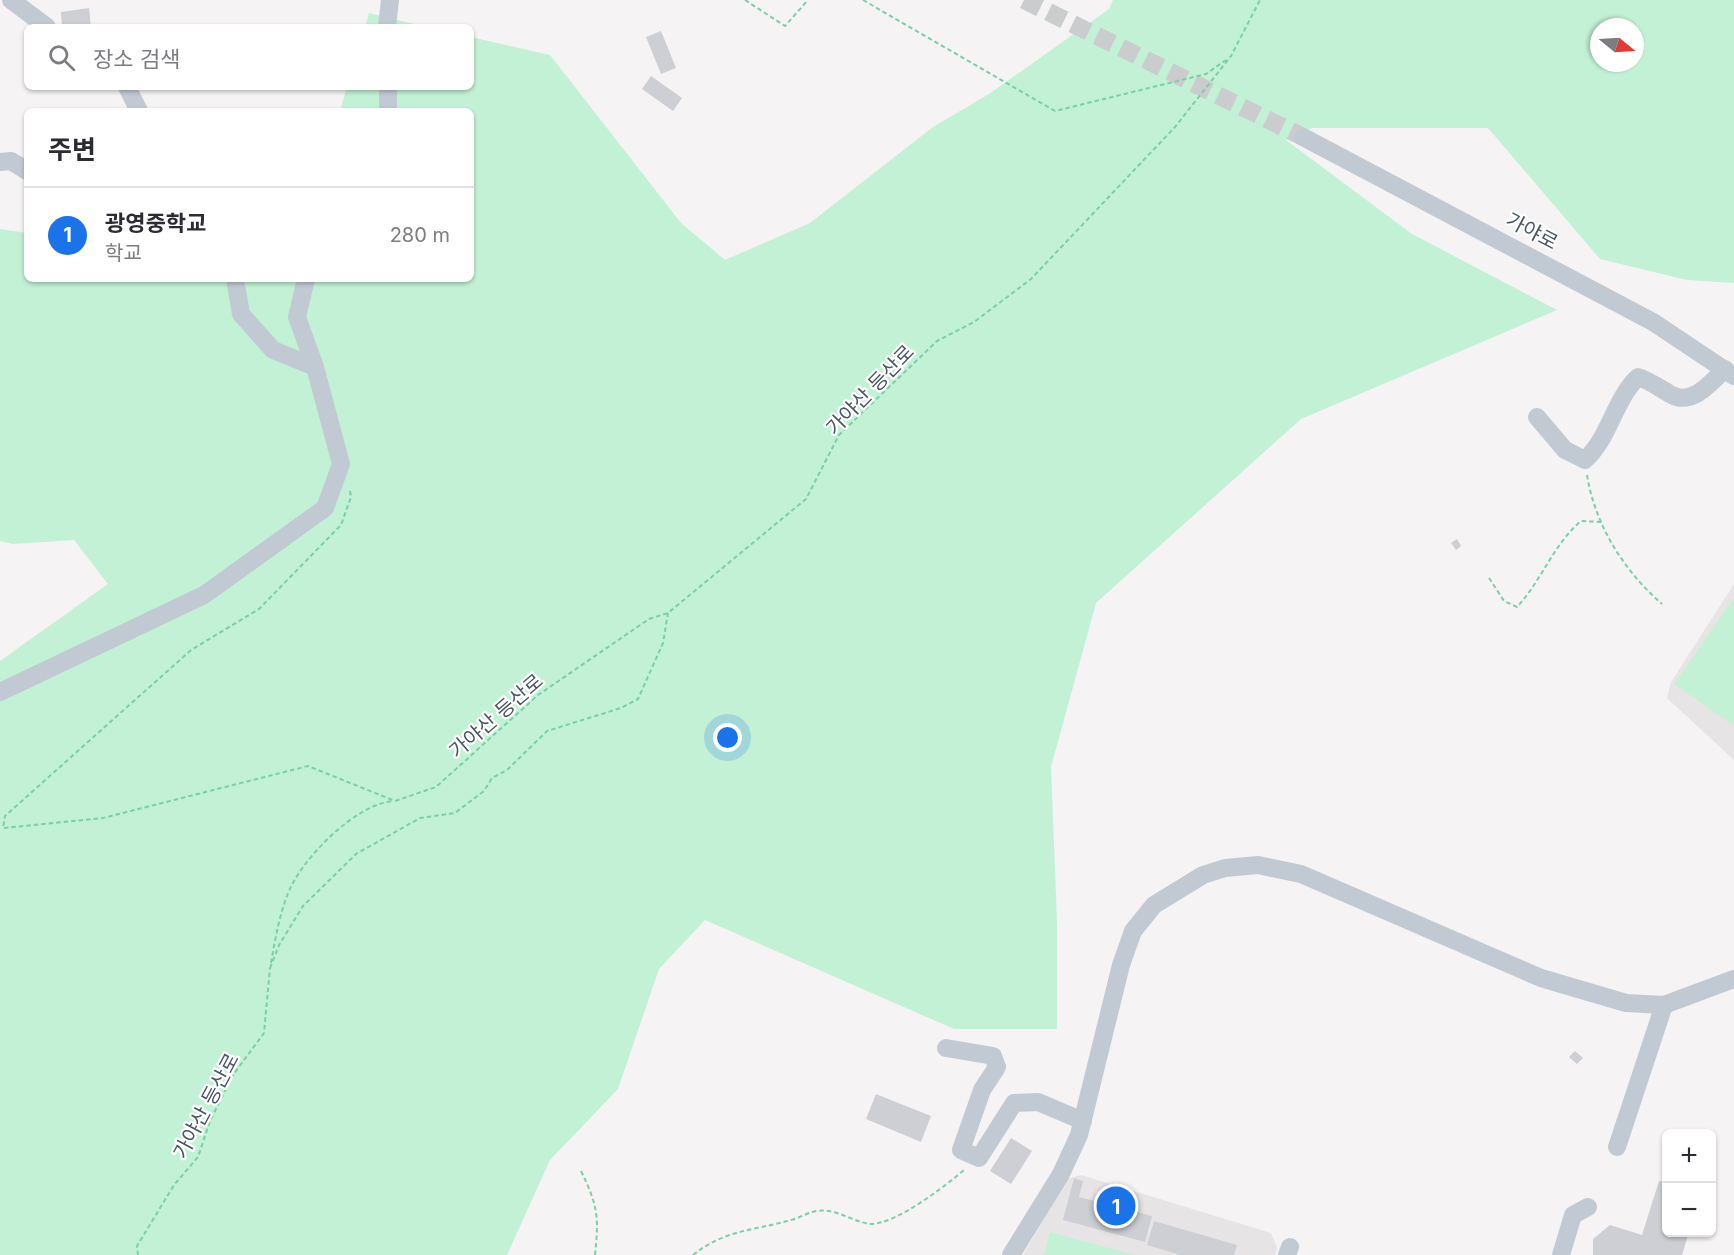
<!DOCTYPE html>
<html lang="ko">
<head>
<meta charset="utf-8">
<style>
	:root { --surface:#fff; --page:#f2f2f3; --text:#2b2b33; --muted:#7c7c81; --line:#e1e1e2; --accent:#1a73e8 }
	body { margin:0; font-family:Inter,"Noto Sans KR",sans-serif; background:var(--page); color:var(--text) }
	.controls { position:absolute; right:18px; bottom:18px; display:grid; overflow:hidden; border-radius:9px; box-shadow:0 2px 4px #0004 }
	.controls button { width:54px; height:54px; display:grid; place-items:center; padding:0; border:0; border-bottom:2px solid var(--line); background:var(--surface); color:var(--text); font:30px sans-serif }
	.compass { position:absolute; left:1590px; top:18px; width:54px; height:54px; border-radius:50%; background:var(--surface); box-shadow:0 2px 4px #0004; rotate:108deg }
	.you { position:absolute; left:728px; top:738px; width:21px; height:21px; margin:-15px; border:4px solid #fff; border-radius:50%; background:#1a73e8; box-shadow:0 0 0 9px #1a73e833 }
	.badge { display:grid; place-items:center; width:39px; height:39px; border-radius:50%; background:var(--accent); color:#fff; font-size:20px; font-weight:700 }
	.pin { position:absolute; translate:-50% -50%; border:3px solid #fff; box-shadow:0 2px 6px #0006 }
	.list { margin:0; padding:0; list-style:none }
	h2 { display:flex; justify-content:space-between; align-items:center; height:78px; margin:0; padding:0 24px; font-size:26px }
	h2 small { font-size:20px; font-weight:400; color:var(--muted) }
	.list li { display:grid; grid-template-columns:39px 1fr auto; gap:18px; align-items:center; box-sizing:border-box; height:96px; padding:0 24px; border-top:2px solid var(--line) }
	.list b { display:block; font-size:22px; white-space:nowrap }
	.list p { margin:0; font-size:20px; white-space:nowrap; color:var(--muted) }
	.list em { font-size:20px; font-style:normal; color:var(--muted) }
	.icon { flex:none; width:33px; height:33px; fill:none; stroke:currentColor; stroke-width:2; stroke-linecap:round; stroke-linejoin:round }
	.map { position:relative; flex:none; width:1734px; height:1255px; overflow:hidden }
	.search { position:absolute; background:var(--surface); box-shadow:0 2px 4px #0004; left:24px; top:24px; width:450px; height:66px; display:flex; align-items:center; gap:15px; box-sizing:border-box; padding:0 21px; border-radius:9px; color:var(--muted); font-size:22px }
	.panel { position:absolute; background:var(--surface); box-shadow:0 2px 4px #0004; left:24px; top:108px; width:450px; height:174px; border-radius:9px }
	.map>svg:first-child { display:block }
</style>
</head>
<body>
<div class="map">
<svg width="1734" height="1255" viewBox="0 0 1734 1255">
	<rect width="100%" height="100%" fill="#f5f3f3"/>
	<g fill="#e6e4e5">
		<polygon points="1734,584 1734,760 1667,698 1671,682"/>
		<polygon points="1081,1175 1271,1233 1277,1248 1275,1255 1023,1255 1067,1179"/>
	</g>
	<g fill="#c3f1d5" fill-rule="evenodd">
		<path d="M1113,0h621v283l-47,-3 -87,-21 -112,-131h-176l-26,12 126,94 145,76 -256,109 -205,184 -45,164 6,154v108h-103l-249,-109 -46,49 -41,120 -68,71 -43,95h-507v-594l108,-77 -34,-44 -61,4 -13,-3v-312l27,4v46h444v-168h-131l7,-24h124v-50l79,18 131,168 44,37 85,-37 123,-96 56,-33 120,-85zM1599,27h36v36h-36z"/>
		<polygon points="369,13 427,27 365,27"/>
		<polygon points="1734,598 1734,726 1674,684"/>
		<polygon points="1050,1232 1135,1255 1044,1255"/>
	</g>
	<g fill="#cdcfd5">
		<polygon points="89,8 91,27 62,27 61,12"/>
		<polygon points="661,31 676,68 661,74 646,37"/>
		<polygon points="651,76 682,98 673,111 642,89"/>
		<polygon points="1457,539 1461,546 1456,550 1451,543"/>
		<polygon points="1575,1051 1583,1058 1577,1064 1569,1057"/>
		<polygon points="876,1094 931,1116 921,1142 866,1119"/>
		<polygon points="1011,1138 1032,1151 1011,1184 990,1171"/>
		<polygon points="1074,1178 1083,1181 1079,1197 1152,1216 1145,1242 1063,1220"/>
		<polygon points="1659,1181 1666,1183 1666,1232 1689,1232 1682,1255 1593,1255 1593,1239 1610,1225 1642,1235"/>
		<polygon points="1154,1221 1237,1245 1234,1255 1180,1255 1147,1245"/>
	</g>
	<g fill="none" stroke-linecap="round" stroke-linejoin="round">
		<polyline stroke="#caccce" stroke-width="18" stroke-dasharray="18 9" stroke-linecap="butt" points="1024,0 1303,137"/>
		<g stroke="#7ad0a6" stroke-width="2" stroke-dasharray="4.5 3" stroke-linecap="butt">
			<polyline points="745,0 785,26 808,0"/>
			<polyline points="863,0 1055,111 1206,74 1226,60"/>
			<path d="M1587,475c8,50 37,96 75,129"/>
			<polyline points="350,491 351,497 341,525 259,609 191,650 5,816 3,828 103,818 308,766 395,801 436,787 538,695 649,619 668,613 806,499 839,435 937,341 974,322 1031,279 1175,127 1231,56 1260,0"/>
			<path d="M1489,578l15,23 13,6c25,-27 36,-62 64,-86l21,1"/>
			<path d="M271,963c4,-23 8,-46 16,-67 12,-35 68,-92 106,-95"/>
			<polyline points="270,968 279,945 303,906 356,854 420,818 455,813 484,791 492,778 507,770 547,731 621,708 638,699 663,643 668,613"/>
			<path d="M581,1171c17,35 18,46 14,84"/>
			<polyline points="138,1255 137,1246 174,1185 198,1157 210,1121 233,1075 264,1033 270,968"/>
			<path d="M693,1255c33,-26 60,-24 98,-35 9,-2 17,-8 26,-9 19,-3 36,11 53,13 25,1 77,-39 95,-55"/>
		</g>
		<g stroke="#c1cad2" stroke-width="18">
			<polyline points="11,0 47,27"/>
			<polyline points="387,27 390,0"/>
			<polyline points="127,87 139,111"/>
			<polyline points="388,111 388,87"/>
			<polyline points="1303,137 1653,322 1734,376"/>
			<polyline points="0,162 11,161 27,171"/>
			<polyline points="306,279 297,317 315,367"/>
			<path d="M1537,417l28,33 20,10c25,-23 29,-60 53,-83 13,4 22,12 34,18 20,11 40,-13 53,-26"/>
			<polyline points="0,692 204,595 325,508 341,464 315,367 273,350 241,314 235,279"/>
			<polyline points="946,1048 993,1056 997,1067 982,1090 961,1150 979,1158 1014,1103 1038,1102 1083,1121"/>
			<polyline points="1617,1147 1664,1005"/>
			<polyline points="1011,1255 1061,1174 1079,1135 1121,965 1133,931 1154,905 1203,875 1225,868 1258,865 1301,874 1541,978 1626,1003 1664,1005 1734,979"/>
			<polyline points="1287,1255 1290,1247"/>
			<polyline points="1561,1255 1573,1215 1588,1207"/>
		</g>
	</g>
	<g text-anchor="middle" dominant-baseline="central" stroke-width="4.5" stroke-linejoin="round" paint-order="stroke">
		<g font-size="20" fill="#4a5661" stroke="#fff">
			<text transform="translate(1532 231) rotate(28)">가야로</text>
			<text transform="translate(870 390) rotate(-46)">가야산 등산로</text>
			<text transform="translate(496 716) rotate(-41)">가야산 등산로</text>
			<text transform="translate(206 1106) rotate(-62)">가야산 등산로</text>
		</g>
	</g>
</svg>
<div class="controls">
<button>+</button>
<button>−</button>
</div>
<svg class="compass" viewBox="-18 -18 36 36"><path d="M0-13l5 13h-10z" fill="#e53935"/><path d="M0 13l5-13h-10z" fill="#7c7c81"/></svg>
<div class="you"></div>
<div class="pin badge" style="left:1116px;top:1206px">1</div>
<div class="search"><svg class="icon" aria-label="search" viewBox="0 0 24 24"><circle cx="10" cy="10" r="6"/><path d="M15 15l6 6"/></svg>장소 검색</div>
<section class="panel">
<h2>주변<small></small></h2>
<ul class="list">
<li><span class="badge">1</span><div><b>광영중학교</b><p>학교</p></div><em>280 m</em></li>
</ul>
</section>
</div>
</body>
</html>
